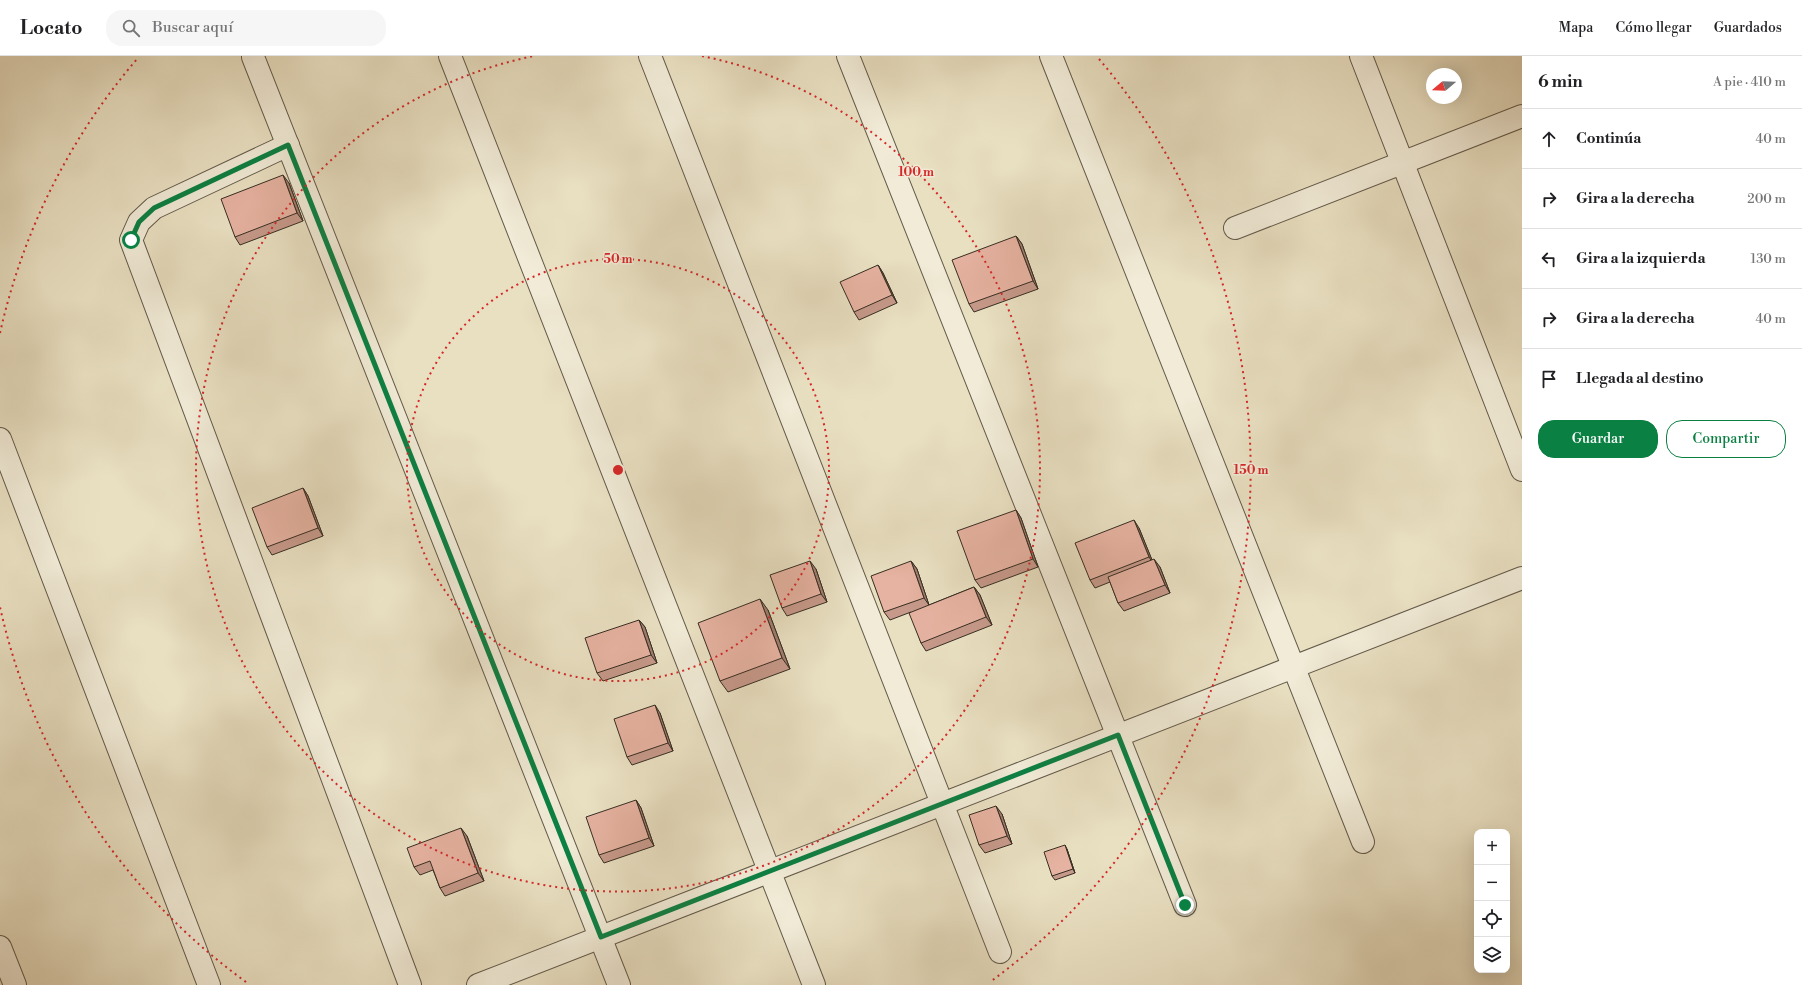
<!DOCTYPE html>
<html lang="es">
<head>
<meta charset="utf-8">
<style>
	:root { --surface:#fff; --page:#f6f6f6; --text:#202124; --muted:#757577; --line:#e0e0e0; --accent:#0b8043 }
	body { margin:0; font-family:"Libre Bodoni",serif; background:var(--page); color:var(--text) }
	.controls { position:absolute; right:12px; bottom:12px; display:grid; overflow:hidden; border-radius:8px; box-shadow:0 4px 16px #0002 }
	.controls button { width:36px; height:36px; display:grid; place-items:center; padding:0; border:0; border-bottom:1px solid var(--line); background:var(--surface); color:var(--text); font:20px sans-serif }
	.compass { position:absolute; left:1426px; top:12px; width:36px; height:36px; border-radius:50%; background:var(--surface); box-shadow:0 4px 16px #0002; rotate:251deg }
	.stop { position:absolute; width:12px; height:12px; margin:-9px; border:3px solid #0b8043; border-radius:50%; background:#fff }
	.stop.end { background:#0b8043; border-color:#fff; box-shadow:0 1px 4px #0008 }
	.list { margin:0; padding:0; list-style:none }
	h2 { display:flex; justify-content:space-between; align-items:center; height:52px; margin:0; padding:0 16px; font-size:17px }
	h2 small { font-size:13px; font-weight:400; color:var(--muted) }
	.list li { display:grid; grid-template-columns:26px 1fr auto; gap:12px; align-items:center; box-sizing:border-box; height:60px; padding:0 16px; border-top:1px solid var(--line) }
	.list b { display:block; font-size:15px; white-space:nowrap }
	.list em { font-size:13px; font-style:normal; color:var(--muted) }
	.actions { display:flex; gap:8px; padding:12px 16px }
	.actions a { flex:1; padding:9px 0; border:1px solid var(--accent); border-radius:16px; text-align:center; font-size:14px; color:var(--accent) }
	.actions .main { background:var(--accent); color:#fff }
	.icon { flex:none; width:22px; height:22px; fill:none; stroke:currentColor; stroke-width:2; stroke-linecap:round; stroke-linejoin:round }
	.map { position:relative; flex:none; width:1522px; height:929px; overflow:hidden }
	header { display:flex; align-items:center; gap:24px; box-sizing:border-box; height:56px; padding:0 20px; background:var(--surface); border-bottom:1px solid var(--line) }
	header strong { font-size:19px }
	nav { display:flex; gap:22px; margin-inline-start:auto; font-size:14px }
	.search { width:280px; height:36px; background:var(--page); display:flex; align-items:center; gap:10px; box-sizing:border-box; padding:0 14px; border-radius:16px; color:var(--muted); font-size:15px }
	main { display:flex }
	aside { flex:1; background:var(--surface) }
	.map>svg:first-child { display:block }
</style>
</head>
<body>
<header>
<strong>Locato</strong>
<div class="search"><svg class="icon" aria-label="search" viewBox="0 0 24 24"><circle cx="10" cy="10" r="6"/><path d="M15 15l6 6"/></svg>Buscar aquí</div>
<nav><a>Mapa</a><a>Cómo llegar</a><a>Guardados</a></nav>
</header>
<main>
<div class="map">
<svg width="1522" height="929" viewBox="0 0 1522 929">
	<rect width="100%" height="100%" fill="#e9e0c2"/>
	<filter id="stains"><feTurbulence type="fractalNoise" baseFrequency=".005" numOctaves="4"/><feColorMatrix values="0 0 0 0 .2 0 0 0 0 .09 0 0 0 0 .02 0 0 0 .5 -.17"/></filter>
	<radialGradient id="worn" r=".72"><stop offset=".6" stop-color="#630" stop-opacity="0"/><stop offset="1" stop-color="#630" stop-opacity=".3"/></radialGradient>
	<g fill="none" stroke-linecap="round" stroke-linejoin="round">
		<g stroke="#635a4a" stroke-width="24">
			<g id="street">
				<polyline points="450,0 814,929"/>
				<polyline points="650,0 1000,896"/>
				<polyline points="848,0 1185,849"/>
				<polyline points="1051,0 1363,786"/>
				<polyline points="1361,0 1522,414"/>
				<polyline points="253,1 619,929"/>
				<polyline points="288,89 154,152 139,166 131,184 410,929"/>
				<polyline points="1235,172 1522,60"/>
				<polyline points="0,383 209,929"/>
				<polyline points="0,891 15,929"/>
				<polyline points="478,929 1522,522"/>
			</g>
		</g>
		<use href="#street" stroke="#f1ebd7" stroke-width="22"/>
	</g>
	<g fill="#c6998a" stroke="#362d22">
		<polygon points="289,127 303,165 240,189 235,181"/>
		<polygon points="1016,180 1022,188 1038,233 974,256 969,248"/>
		<polygon points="878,209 883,217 897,247 859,264 854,256"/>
		<polygon points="303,432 308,440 323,480 272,499 267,491"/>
		<polygon points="1016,454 1021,462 1038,511 981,532 975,524"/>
		<polygon points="1139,472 1152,504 1160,511 1170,537 1124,555 1118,547 1110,526 1095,532 1090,524"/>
		<polygon points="911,505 917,513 929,549 974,531 980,539 992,569 926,595 921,587 911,556 890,564 884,556"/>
		<polygon points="816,513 827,546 787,560 782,552"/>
		<polygon points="768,554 790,613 728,636 720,625"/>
		<polygon points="639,564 645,571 657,607 603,625 597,617"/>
		<polygon points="660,657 673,695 632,709 627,701"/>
		<polygon points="636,744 641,752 654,790 604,807 599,799"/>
		<polygon points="1002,758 1012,788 985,797 979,789"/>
		<polygon points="467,780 484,825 445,840 440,832 433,814 420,819 414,811"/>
		<polygon points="1067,793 1075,817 1055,824 1052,820"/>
	</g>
	<g fill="#a17d71" stroke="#362d22">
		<polygon points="283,119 289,127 303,165 297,157"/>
		<polygon points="1016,180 1022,188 1038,233 1033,225"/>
		<polygon points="878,209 883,217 897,247 892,239"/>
		<polygon points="303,432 308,440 323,480 318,472"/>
		<polygon points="1016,454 1021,462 1038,511 1033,503"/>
		<polygon points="1134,464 1139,472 1154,509 1149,501"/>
		<polygon points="1154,503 1160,511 1170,537 1165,529"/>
		<polygon points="810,505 816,513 827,546 821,538"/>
		<polygon points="911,505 917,513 929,549 924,542"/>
		<polygon points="974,531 980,539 992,569 986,561"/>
		<polygon points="760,543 768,554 790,613 782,602"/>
		<polygon points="639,564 645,571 657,607 651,599"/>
		<polygon points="655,649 660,657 673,695 668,687"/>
		<polygon points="636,744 641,752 654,790 649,782"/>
		<polygon points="996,750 1002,758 1012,788 1007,780"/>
		<polygon points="461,772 467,780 484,825 478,817"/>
		<polygon points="1065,789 1067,793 1075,817 1073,813"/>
	</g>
	<g fill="#e6b2a1" stroke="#362d22">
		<polygon points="283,119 297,157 235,181 221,143"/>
		<polygon points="1016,180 1033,225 969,248 952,204"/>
		<polygon points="878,209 892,239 854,256 840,226"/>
		<polygon points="303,432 318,472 267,491 252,452"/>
		<polygon points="1016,454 1033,503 975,524 957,475"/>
		<polygon points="1134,464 1149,501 1090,524 1075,487"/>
		<polygon points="1154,503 1165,529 1118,547 1108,521"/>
		<polygon points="810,505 821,538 782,552 770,519"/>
		<polygon points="911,505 924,542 884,556 871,520"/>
		<polygon points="974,531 986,561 921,587 909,557"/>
		<polygon points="760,543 782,602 720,625 698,567"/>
		<polygon points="639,564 651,599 597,617 585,582"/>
		<polygon points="655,649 668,687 627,701 614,663"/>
		<polygon points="636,744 649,782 599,799 586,761"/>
		<polygon points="996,750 1007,780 979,789 969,759"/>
		<polygon points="461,772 478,817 440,832 430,805 414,811 407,792"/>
		<polygon points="1065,789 1073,813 1052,820 1044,796"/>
	</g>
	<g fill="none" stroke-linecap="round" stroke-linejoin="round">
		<polyline stroke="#0b8043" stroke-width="5" points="131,184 139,166 154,152 288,89 601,881 1118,679 1185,849"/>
	</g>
	<g fill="none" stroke="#d62828" stroke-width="2" stroke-dasharray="2 4">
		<circle cx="618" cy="414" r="211"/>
		<path d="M702 0A422 422 0 1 1 534 0"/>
		<path d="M246 926A633 633 0 0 1 0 551M0 277A633 633 0 0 1 137 3M1099 3A633 633 0 0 1 990 926"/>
	</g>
	<circle cx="618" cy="414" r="6" fill="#d62828" stroke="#f1ebd7" stroke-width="2"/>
	<g font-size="12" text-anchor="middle" font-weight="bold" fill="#d62828" stroke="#f1ebd7" stroke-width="3" stroke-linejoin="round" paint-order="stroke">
		<text x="916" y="120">100 m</text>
		<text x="618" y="207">50 m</text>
		<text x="1251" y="418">150 m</text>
	</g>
	<rect width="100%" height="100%" filter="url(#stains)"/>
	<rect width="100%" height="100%" fill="url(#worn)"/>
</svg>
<div class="controls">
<button>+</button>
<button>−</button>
<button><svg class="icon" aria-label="locate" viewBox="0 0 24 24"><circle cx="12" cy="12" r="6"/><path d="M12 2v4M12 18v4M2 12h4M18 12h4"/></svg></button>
<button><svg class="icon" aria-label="layers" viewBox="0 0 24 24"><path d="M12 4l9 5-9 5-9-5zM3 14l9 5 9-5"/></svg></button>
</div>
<svg class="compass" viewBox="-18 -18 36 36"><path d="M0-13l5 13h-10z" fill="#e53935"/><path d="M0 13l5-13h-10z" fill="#757577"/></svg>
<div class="stop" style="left:131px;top:184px"></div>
<div class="stop end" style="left:1185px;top:849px"></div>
</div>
<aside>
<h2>6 min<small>A pie · 410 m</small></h2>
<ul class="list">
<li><svg class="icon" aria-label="ahead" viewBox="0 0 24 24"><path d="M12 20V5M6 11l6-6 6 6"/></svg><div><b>Continúa</b></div><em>40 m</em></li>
<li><svg class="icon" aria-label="right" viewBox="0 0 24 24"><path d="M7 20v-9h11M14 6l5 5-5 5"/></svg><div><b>Gira a la derecha</b></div><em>200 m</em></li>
<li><svg class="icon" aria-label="left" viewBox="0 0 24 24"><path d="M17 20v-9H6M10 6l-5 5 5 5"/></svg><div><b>Gira a la izquierda</b></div><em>130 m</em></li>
<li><svg class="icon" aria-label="right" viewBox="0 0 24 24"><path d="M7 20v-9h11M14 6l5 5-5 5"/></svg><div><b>Gira a la derecha</b></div><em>40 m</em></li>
<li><svg class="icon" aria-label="arrive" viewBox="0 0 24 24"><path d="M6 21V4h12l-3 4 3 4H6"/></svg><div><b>Llegada al destino</b></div></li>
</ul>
<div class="actions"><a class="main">Guardar</a><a>Compartir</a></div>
</aside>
</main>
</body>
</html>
